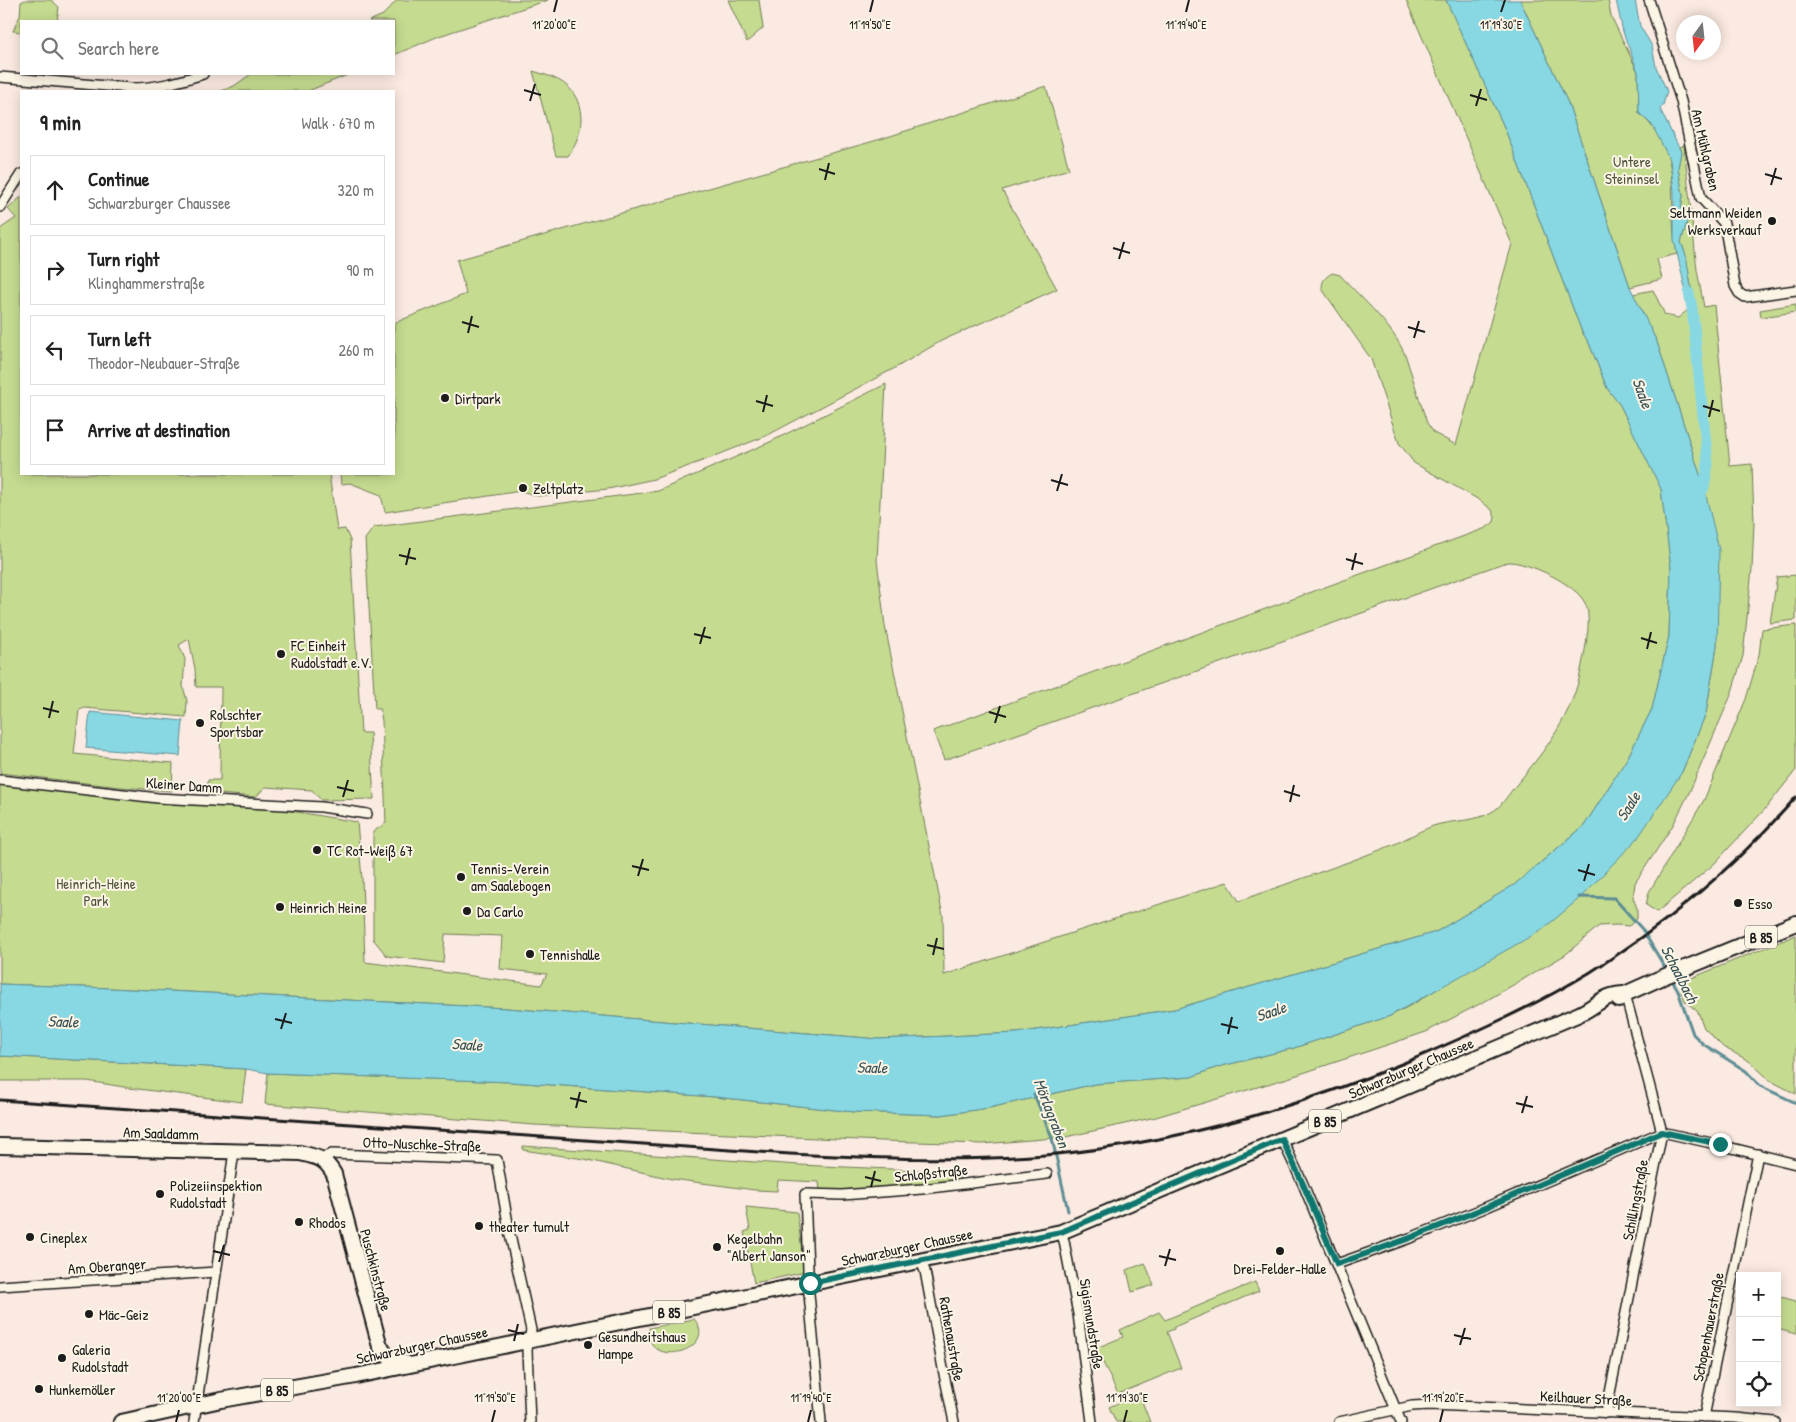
<!DOCTYPE html>
<html lang="en">
<head>
<meta charset="utf-8">
<style>
	:root { --surface:#fff; --page:#f2f2f2; --text:#222; --muted:#767676; --line:#e0e0e0 }
	body { margin:0; font-family:"Patrick Hand",sans-serif; background:var(--page); color:var(--text) }
	.controls { position:absolute; right:15px; bottom:15px; display:grid; overflow:hidden; border-radius:0px; box-shadow:0 2px 12px #0003 }
	.controls button { width:45px; height:45px; display:grid; place-items:center; padding:0; border:0; border-bottom:1px solid var(--line); background:var(--surface); color:var(--text); font:25px sans-serif }
	.compass { position:absolute; left:1676px; top:15px; width:45px; height:45px; border-radius:50%; background:var(--surface); box-shadow:0 2px 12px #0003; rotate:195deg }
	.stop { position:absolute; width:15px; height:15px; margin:-11px; border:4px solid #0f766e; border-radius:50%; background:#fff }
	.stop.end { background:#0f766e; border-color:#fff; box-shadow:0 1px 5px #0008 }
	.list { margin:0; padding:0; list-style:none }
	h2 { display:flex; justify-content:space-between; align-items:center; height:65px; margin:0; padding:0 20px; font-size:21px }
	h2 small { font-size:16px; font-weight:400; color:var(--muted) }
	.list li { display:grid; grid-template-columns:32px 1fr auto; gap:15px; align-items:center; box-sizing:border-box; height:70px; margin:0 10px 10px; padding:0 10px; border:1px solid var(--line); border-radius:0px }
	.list b { display:block; font-size:19px; white-space:nowrap }
	.list p { margin:0; font-size:16px; white-space:nowrap; color:var(--muted) }
	.list em { font-size:16px; font-style:normal; color:var(--muted) }
	.icon { flex:none; width:28px; height:28px; fill:none; stroke:currentColor; stroke-width:2; stroke-linecap:round; stroke-linejoin:round }
	.map { position:relative; flex:none; width:1796px; height:1422px; overflow:hidden }
	.search { position:absolute; background:var(--surface); box-shadow:0 2px 12px #0003; left:20px; top:20px; width:375px; height:55px; display:flex; align-items:center; gap:12px; box-sizing:border-box; padding:0 18px; border-radius:0px; color:var(--muted); font-size:19px }
	.panel { position:absolute; background:var(--surface); box-shadow:0 2px 12px #0003; left:20px; top:90px; width:375px; height:385px; border-radius:0px }
	.map>svg:first-child { display:block }
</style>
</head>
<body>
<div class="map">
<svg width="1796" height="1422" viewBox="0 0 1796 1422">
	<rect width="100%" height="100%" fill="#fbeae1"/>
	<filter id="ink" filterUnits="userSpaceOnUse"><feTurbulence type="fractalNoise" baseFrequency=".02" numOctaves="2"/><feDisplacementMap in="SourceGraphic" scale="10" xChannelSelector="R" yChannelSelector="G"/><feConvolveMatrix kernelMatrix="1 2 1 2 8 2 1 2 1" color-interpolation-filters="sRGB"/></filter>
	<g filter="url(#ink)">
		<g fill="#c5db90" stroke="#707c56">
			<polygon points="25,0 51,0 59,7 57,21 21,21 21,32 13,31 20,16 21,2"/>
			<polygon points="397,0 548,0 439,36 394,55 394,21 369,21 383,15"/>
			<polygon points="728,0 759,0 763,28 747,42"/>
			<path d="M1406,0h40l59,129 77,203 7,11 18,45 13,17 41,83 10,80 -2,68 -17,73 -24,48 -44,69 -70,59 -78,47 -261,77 -158,24 -138,6 -373,-31 -397,-20 -109,-4v-199l108,12 171,12 78,13 5,57 3,83 176,23 6,-11 -47,-5 2,-33 -57,-2 -2,29 -56,-7 -14,-17v-107l13,-9 -4,-102 -2,-12h-5l-10,-170 9,-12 284,-36 112,-49 116,-58 -9,176 8,66 58,290 1,59 283,-93 12,19c49,-18 98,-34 146,-53 17,-6 31,-16 48,-22 21,-7 43,-3 62,-16 8,-6 15,-18 22,-26 29,-35 55,-68 64,-114 3,-16 12,-52 4,-67 -9,-19 -58,-42 -78,-41l-563,198 -11,-29 553,-203 8,-6 1,-5 -3,-7 -11,-9 -67,-38 -15,-20 -28,-84 -49,-70c0,-8 2,-11 10,-16l8,2c23,25 53,50 66,82l21,66 7,10 22,12 56,-201z"/>
			<path d="M1520,0h88l3,16 27,56 1,41c49,43 26,88 38,141l-20,5 5,20 -32,8 -62,-184z"/>
			<path d="M533,71c13,4 29,8 38,19 16,20 11,47 -3,66h-12z"/>
			<polygon points="251,74 350,74 308,91 221,91 234,86"/>
			<polygon points="1046,86 1069,169 1002,190 1057,289 941,341 897,367 766,436 710,458 654,479 608,489 538,496 521,491 385,512 381,495 350,483 341,484 340,474 394,474 394,323 466,294 457,260 881,139"/>
			<polygon points="1684,145 1697,270 1704,307 1714,305 1730,466 1752,464 1754,522 1752,569 1743,656 1731,695 1689,793 1673,825 1635,883 1633,898 1637,908 1637,919 1629,926 1617,925 1599,926 1565,955 1489,999 1426,1032 1288,1078 1156,1117 1066,1137 983,1144 881,1141 534,1125 265,1104 268,1073 511,1082 715,1097 854,1112 941,1115 989,1108 1095,1084 1191,1077 1218,1067 1294,1048 1390,1016 1415,1003 1437,989 1682,772 1706,713 1717,646 1704,487 1657,342 1633,294 1653,290 1665,315 1678,318 1694,305 1686,256 1681,242 1687,222 1681,209 1683,196 1678,168 1681,152 1679,147"/>
			<polygon points="21,197 21,474 329,474 337,530 345,529 350,540 361,733 370,733 374,799 321,800 312,790 265,787 256,797 207,793 208,780 220,780 221,687 196,687 195,669 189,639 179,645 185,659 183,686 187,701 186,717 85,708 79,710 74,754 173,763 172,791 120,787 0,773 0,229 16,218 8,209"/>
			<polygon points="1796,304 1796,312 1761,317 1760,310"/>
			<polygon points="1796,575 1796,620 1770,623 1777,577"/>
			<polygon points="1796,625 1796,770 1766,808 1714,864 1657,912 1646,905 1649,892 1704,800 1746,699 1759,655 1762,629"/>
			<polygon points="1796,935 1796,1094 1771,1081 1749,1061 1723,1047 1704,1028 1698,1012 1685,1001 1681,991 1682,982"/>
			<polygon points="0,1056 246,1069 242,1102 130,1088 87,1081 0,1081"/>
			<polygon points="523,1146 799,1165 960,1172 960,1178 932,1185 820,1191 819,1182 778,1180 777,1191 755,1190 672,1179 584,1159 523,1150"/>
			<polygon points="746,1207 797,1212 804,1267 801,1273 754,1283 744,1232 750,1230"/>
			<polygon points="1145,1263 1154,1285 1132,1292 1127,1270"/>
			<polygon points="1255,1282 1259,1291 1174,1327 1174,1329 1167,1332 1181,1368 1118,1394 1096,1348 1123,1337 1120,1330 1159,1312 1165,1320"/>
			<polygon points="1777,1296 1796,1301 1796,1334 1777,1329"/>
			<path d="M694,1319c27,31 -50,53 -45,9z"/>
			<polygon points="1139,1394 1150,1422 1116,1422 1109,1407"/>
		</g>
		<g fill="#88d8e4" stroke="#5d8d94">
			<polygon points="1446,0 1520,0 1568,103 1630,287 1657,342 1704,487 1719,550 1717,646 1706,713 1682,772 1637,839 1581,897 1542,930 1390,1016 1294,1048 1218,1067 1191,1077 1095,1084 989,1108 941,1115 854,1112 715,1097 511,1082 268,1073 246,1069 0,1056 0,984 109,988 506,1008 879,1039 1017,1033 1175,1009 1436,932 1514,885 1584,826 1628,757 1652,709 1669,636 1671,568 1661,489 1620,405 1607,388 1589,343 1582,332 1505,129"/>
			<polygon points="1616,0 1635,0 1640,26 1652,46 1656,67 1667,91 1663,105 1660,109 1681,152 1678,168 1683,196 1681,208 1686,212 1687,222 1681,242 1686,256 1694,305 1692,308 1689,305 1674,240 1674,191 1670,160 1652,125 1639,113 1638,72 1623,32"/>
			<polygon points="90,712 183,721 180,756 86,748"/>
		</g>
		<g fill="none" stroke-linecap="round" stroke-linejoin="round">
			<g stroke="#5d8d94" stroke-width="3">
				<polyline points="1579,897 1614,898 1642,929 1667,971"/>
				<polyline points="1671,979 1677,988 1693,1034 1703,1044 1746,1071 1760,1086 1796,1103"/>
				<polyline points="1034,1094 1052,1138 1068,1211"/>
			</g>
			<polyline stroke="#88d8e4" stroke-width="11" points="1689,293 1692,308 1708,464 1704,487 1698,500"/>
			<g stroke="#1c1c1c" stroke-width="12">
				<g id="street">
					<polyline points="1649,0 1681,101 1701,198 1724,223 1735,286 1739,293 1745,297 1796,290"/>
					<path d="M0,77l131,11c25,0 47,-6 72,-14"/>
					<polyline points="0,207 21,174"/>
					<polyline points="0,780 158,798 322,807 367,814"/>
					<polyline points="1282,1139 1303,1184 1401,1422"/>
					<polyline points="321,1158 332,1154 497,1160 510,1235 531,1330 527,1350 530,1422"/>
					<polyline points="1061,1232 1064,1241 1078,1314 1092,1422"/>
					<polyline points="921,1261 925,1271 944,1374 954,1422"/>
					<polyline points="1337,1264 1410,1238 1482,1209 1662,1132 1720,1145 1796,1164"/>
					<polyline points="0,1286 216,1272"/>
					<polyline points="1606,1413 1662,1132 1625,994"/>
					<polyline points="1704,1417 1758,1154"/>
					<polyline points="194,1422 234,1152"/>
					<polyline points="821,1422 809,1294 805,1194 842,1195 922,1189 1047,1174"/>
					<polyline points="1339,1422 1412,1406 1431,1405 1736,1418 1775,1422"/>
				</g>
			</g>
			<g stroke="#1c1c1c" stroke-width="18">
				<g id="primary">
					<polyline points="1619,1000 1625,994 1663,977 1796,923"/>
					<path d="M0,1146l300,7c18,4 25,5 34,21l45,169c5,13 14,19 27,20"/>
					<path d="M121,1422l100,-22 135,-24 705,-144 516,-217c19,-8 26,-21 48,-21"/>
				</g>
			</g>
			<use href="#street" stroke="#fcf5e5" stroke-width="9"/>
			<use href="#primary" stroke="#fcf5e5" stroke-width="14"/>
			<path stroke="#1c1c1c" stroke-width="3" d="M0,1100l790,54c85,4 170,8 255,1 124,-10 245,-45 359,-92 63,-27 127,-55 185,-90 77,-48 147,-107 207,-176"/>
		</g>
	</g>
	<g fill="none" stroke-linecap="round" stroke-linejoin="round" filter="url(#ink)">
		<polyline stroke="#0f766e" stroke-width="6" points="810,1283 1061,1232 1282,1139 1303,1184 1337,1264 1410,1238 1482,1209 1662,1132 1720,1144"/>
	</g>
	<path fill="none" stroke="#1c1c1c" stroke-width="2" d="M554,12l3,-12M870,12l3,-12M1186,12l3,-12M1501,12l4,-12M524,90l17,5M1470,95l17,5M530,101l5,-17M1476,106l5,-17M819,169l16,5M1765,174l17,5M825,180l4,-17M1771,185l5,-17M1113,248l17,5M1119,259l5,-17M462,322l17,5M1408,327l17,5M468,333l4,-17M1414,338l5,-17M756,401l17,5M1703,406l17,5M763,412l4,-17M1709,417l4,-17M1051,480l17,5M1057,491l5,-17M399,555l17,4M1346,559l17,5M406,565l4,-17M1352,570l4,-17M694,634l17,4M1641,638l16,5M700,644l5,-17M1647,649l4,-17M43,708l16,4M989,712l17,5M49,718l4,-17M995,723l5,-17M337,787l17,4M1284,791l16,5M343,797l5,-17M1290,802l4,-17M632,866l17,4M1578,870l17,5M638,876l5,-17M1584,881l5,-17M927,945l17,4M933,955l4,-17M275,1019l17,4M1221,1024l17,4M281,1029l5,-16M1228,1034l4,-17M570,1098l17,4M1516,1103l17,4M576,1108l4,-16M1522,1113l5,-17M865,1177l16,4M871,1187l4,-16M213,1251l17,4M1159,1256l17,4M219,1262l5,-17M1165,1266l5,-17M508,1330l16,4M1454,1335l17,4M514,1341l4,-17M1460,1345l5,-17M176,1422l3,-12M492,1422l3,-12M808,1422l3,-12M1124,1422l3,-12M1440,1422l3,-12"/>
	<g fill="#1c1c1c" stroke="#fcf5e5" stroke-width="2">
		<circle cx="1772" cy="221" r="5"/>
		<circle cx="445" cy="398" r="5"/>
		<circle cx="523" cy="488" r="5"/>
		<circle cx="281" cy="654" r="5"/>
		<circle cx="200" cy="723" r="5"/>
		<circle cx="317" cy="850" r="5"/>
		<circle cx="461" cy="877" r="5"/>
		<circle cx="1738" cy="903" r="5"/>
		<circle cx="280" cy="907" r="5"/>
		<circle cx="467" cy="911" r="5"/>
		<circle cx="530" cy="954" r="5"/>
		<circle cx="160" cy="1194" r="5"/>
		<circle cx="299" cy="1222" r="5"/>
		<circle cx="479" cy="1226" r="5"/>
		<circle cx="30" cy="1237" r="5"/>
		<circle cx="717" cy="1247" r="5"/>
		<circle cx="1280" cy="1251" r="5"/>
		<circle cx="89" cy="1314" r="5"/>
		<circle cx="588" cy="1345" r="5"/>
		<circle cx="62" cy="1358" r="5"/>
		<circle cx="39" cy="1389" r="5"/>
	</g>
	<g text-anchor="middle" dominant-baseline="central" stroke-width="4" stroke-linejoin="round" paint-order="stroke">
		<g fill="#fcf5e5" stroke="#5f5d58" stroke-width="1">
			<rect x="1745" y="925.5" width="32" height="23" rx="4"/>
			<rect x="1309" y="1109.5" width="32" height="23" rx="4"/>
			<rect x="653" y="1300.5" width="32" height="23" rx="4"/>
			<rect x="261" y="1378.5" width="32" height="23" rx="4"/>
		</g>
		<g font-size="14" font-weight="bold" fill="#1c1c1c">
			<text x="1761" y="937">B 85</text>
			<text x="1325" y="1121">B 85</text>
			<text x="669" y="1312">B 85</text>
			<text x="277" y="1390">B 85</text>
		</g>
		<g font-size="15" fill="#1c1c1c" stroke="#fcf5e5">
			<text transform="translate(1706 150) rotate(77)">Am Mühlgraben</text>
			<text transform="translate(184 785) rotate(4)">Kleiner Damm</text>
			<text transform="translate(1411 1068) rotate(-23)">Schwarzburger Chaussee</text>
			<text transform="translate(161 1133) rotate(2)">Am Saaldamm</text>
			<text transform="translate(422 1144) rotate(2)">Otto-Nuschke-Straße</text>
			<text transform="translate(931 1173) rotate(-6)">Schloßstraße</text>
			<text transform="translate(1635 1200) rotate(-79)">Schillingstraße</text>
			<text transform="translate(907 1247) rotate(-12)">Schwarzburger Chaussee</text>
			<text transform="translate(107 1266) rotate(-4)">Am Oberanger</text>
			<text transform="translate(376 1270) rotate(75)">Puschkinstraße</text>
			<text transform="translate(1092 1324) rotate(81)">Sigismundstraße</text>
			<text transform="translate(1708 1327) rotate(-79)">Schopenhauerstraße</text>
			<text transform="translate(952 1339) rotate(80)">Rathenaustraße</text>
			<text transform="translate(422 1345) rotate(-12)">Schwarzburger Chaussee</text>
			<text transform="translate(1586 1398) rotate(3)">Keilhauer Straße</text>
		</g>
		<g font-size="15" fill="#4f553f" stroke="#fcf5e5">
			<text x="1632" y="161">Untere<tspan x="1632" dy="17">Steininsel</tspan></text>
			<text x="96" y="883">Heinrich-Heine<tspan x="96" dy="17">Park</tspan></text>
		</g>
		<g font-size="15" fill="#1c1c1c" stroke="#fcf5e5" text-anchor="start">
			<text x="1762" y="212" text-anchor="end">Seltmann Weiden<tspan x="1762" dy="17">Werksverkauf</tspan></text>
			<text x="455" y="398">Dirtpark</text>
			<text x="533" y="488">Zeltplatz</text>
			<text x="291" y="645">FC Einheit<tspan x="291" dy="17">Rudolstadt e.V.</tspan></text>
			<text x="210" y="714">Rolschter<tspan x="210" dy="17">Sportsbar</tspan></text>
			<text x="327" y="850">TC Rot-Weiß 67</text>
			<text x="471" y="868">Tennis-Verein<tspan x="471" dy="17">am Saalebogen</tspan></text>
			<text x="1748" y="903">Esso</text>
			<text x="290" y="907">Heinrich Heine</text>
			<text x="477" y="911">Da Carlo</text>
			<text x="540" y="954">Tennishalle</text>
			<text x="170" y="1185">Polizeiinspektion<tspan x="170" dy="17">Rudolstadt</tspan></text>
			<text x="309" y="1222">Rhodos</text>
			<text x="489" y="1226">theater tumult</text>
			<text x="40" y="1237">Cineplex</text>
			<text x="727" y="1238">Kegelbahn<tspan x="727" dy="17">"Albert Janson"</tspan></text>
			<text x="1280" y="1268" text-anchor="middle">Drei-Felder-Halle</text>
			<text x="99" y="1314">Mäc-Geiz</text>
			<text x="598" y="1336">Gesundheitshaus<tspan x="598" dy="17">Hampe</tspan></text>
			<text x="72" y="1349">Galeria<tspan x="72" dy="17">Rudolstadt</tspan></text>
			<text x="49" y="1389">Hunkemöller</text>
		</g>
		<g font-size="16" font-style="italic" fill="#3c5458" stroke="#fcf5e5">
			<text transform="translate(1643 393) rotate(70)">Saale</text>
			<text transform="translate(1628 806) rotate(-58)">Saale</text>
			<text transform="translate(1680 974) rotate(63)">Schaalbach</text>
			<text transform="translate(1271 1011) rotate(-19)">Saale</text>
			<text transform="translate(63 1021) rotate(2)">Saale</text>
			<text transform="translate(467 1044) rotate(4)">Saale</text>
			<text transform="translate(872 1067) rotate(1)">Saale</text>
			<text transform="translate(1052 1113) rotate(69)">Mörlagraben</text>
		</g>
	</g>
	<g font-size="12" text-anchor="middle" fill="#1c1c1c" stroke="#fcf5e5" stroke-width="4" stroke-linejoin="round" paint-order="stroke">
		<text x="554" y="29">11°20'00"E</text>
		<text x="870" y="29">11°19'50"E</text>
		<text x="1186" y="29">11°19'40"E</text>
		<text x="1501" y="29">11°19'30"E</text>
		<text x="179" y="1402">11°20'00"E</text>
		<text x="495" y="1402">11°19'50"E</text>
		<text x="811" y="1402">11°19'40"E</text>
		<text x="1127" y="1402">11°19'30"E</text>
		<text x="1443" y="1402">11°19'20"E</text>
	</g>
</svg>
<div class="controls">
<button>+</button>
<button>−</button>
<button><svg class="icon" aria-label="locate" viewBox="0 0 24 24"><circle cx="12" cy="12" r="6"/><path d="M12 2v4M12 18v4M2 12h4M18 12h4"/></svg></button>
</div>
<svg class="compass" viewBox="-18 -18 36 36"><path d="M0-13l5 13h-10z" fill="#e53935"/><path d="M0 13l5-13h-10z" fill="#767676"/></svg>
<div class="stop" style="left:810px;top:1283px"></div>
<div class="stop end" style="left:1720px;top:1144px"></div>
<div class="search"><svg class="icon" aria-label="search" viewBox="0 0 24 24"><circle cx="10" cy="10" r="6"/><path d="M15 15l6 6"/></svg>Search here</div>
<section class="panel">
<h2>9 min<small>Walk · 670 m</small></h2>
<ul class="list">
<li><svg class="icon" aria-label="ahead" viewBox="0 0 24 24"><path d="M12 20V5M6 11l6-6 6 6"/></svg><div><b>Continue</b><p>Schwarzburger Chaussee</p></div><em>320 m</em></li>
<li><svg class="icon" aria-label="right" viewBox="0 0 24 24"><path d="M7 20v-9h11M14 6l5 5-5 5"/></svg><div><b>Turn right</b><p>Klinghammerstraße</p></div><em>90 m</em></li>
<li><svg class="icon" aria-label="left" viewBox="0 0 24 24"><path d="M17 20v-9H6M10 6l-5 5 5 5"/></svg><div><b>Turn left</b><p>Theodor-Neubauer-Straße</p></div><em>260 m</em></li>
<li><svg class="icon" aria-label="arrive" viewBox="0 0 24 24"><path d="M6 21V4h12l-3 4 3 4H6"/></svg><div><b>Arrive at destination</b></div></li>
</ul>
</section>
</div>
</body>
</html>
